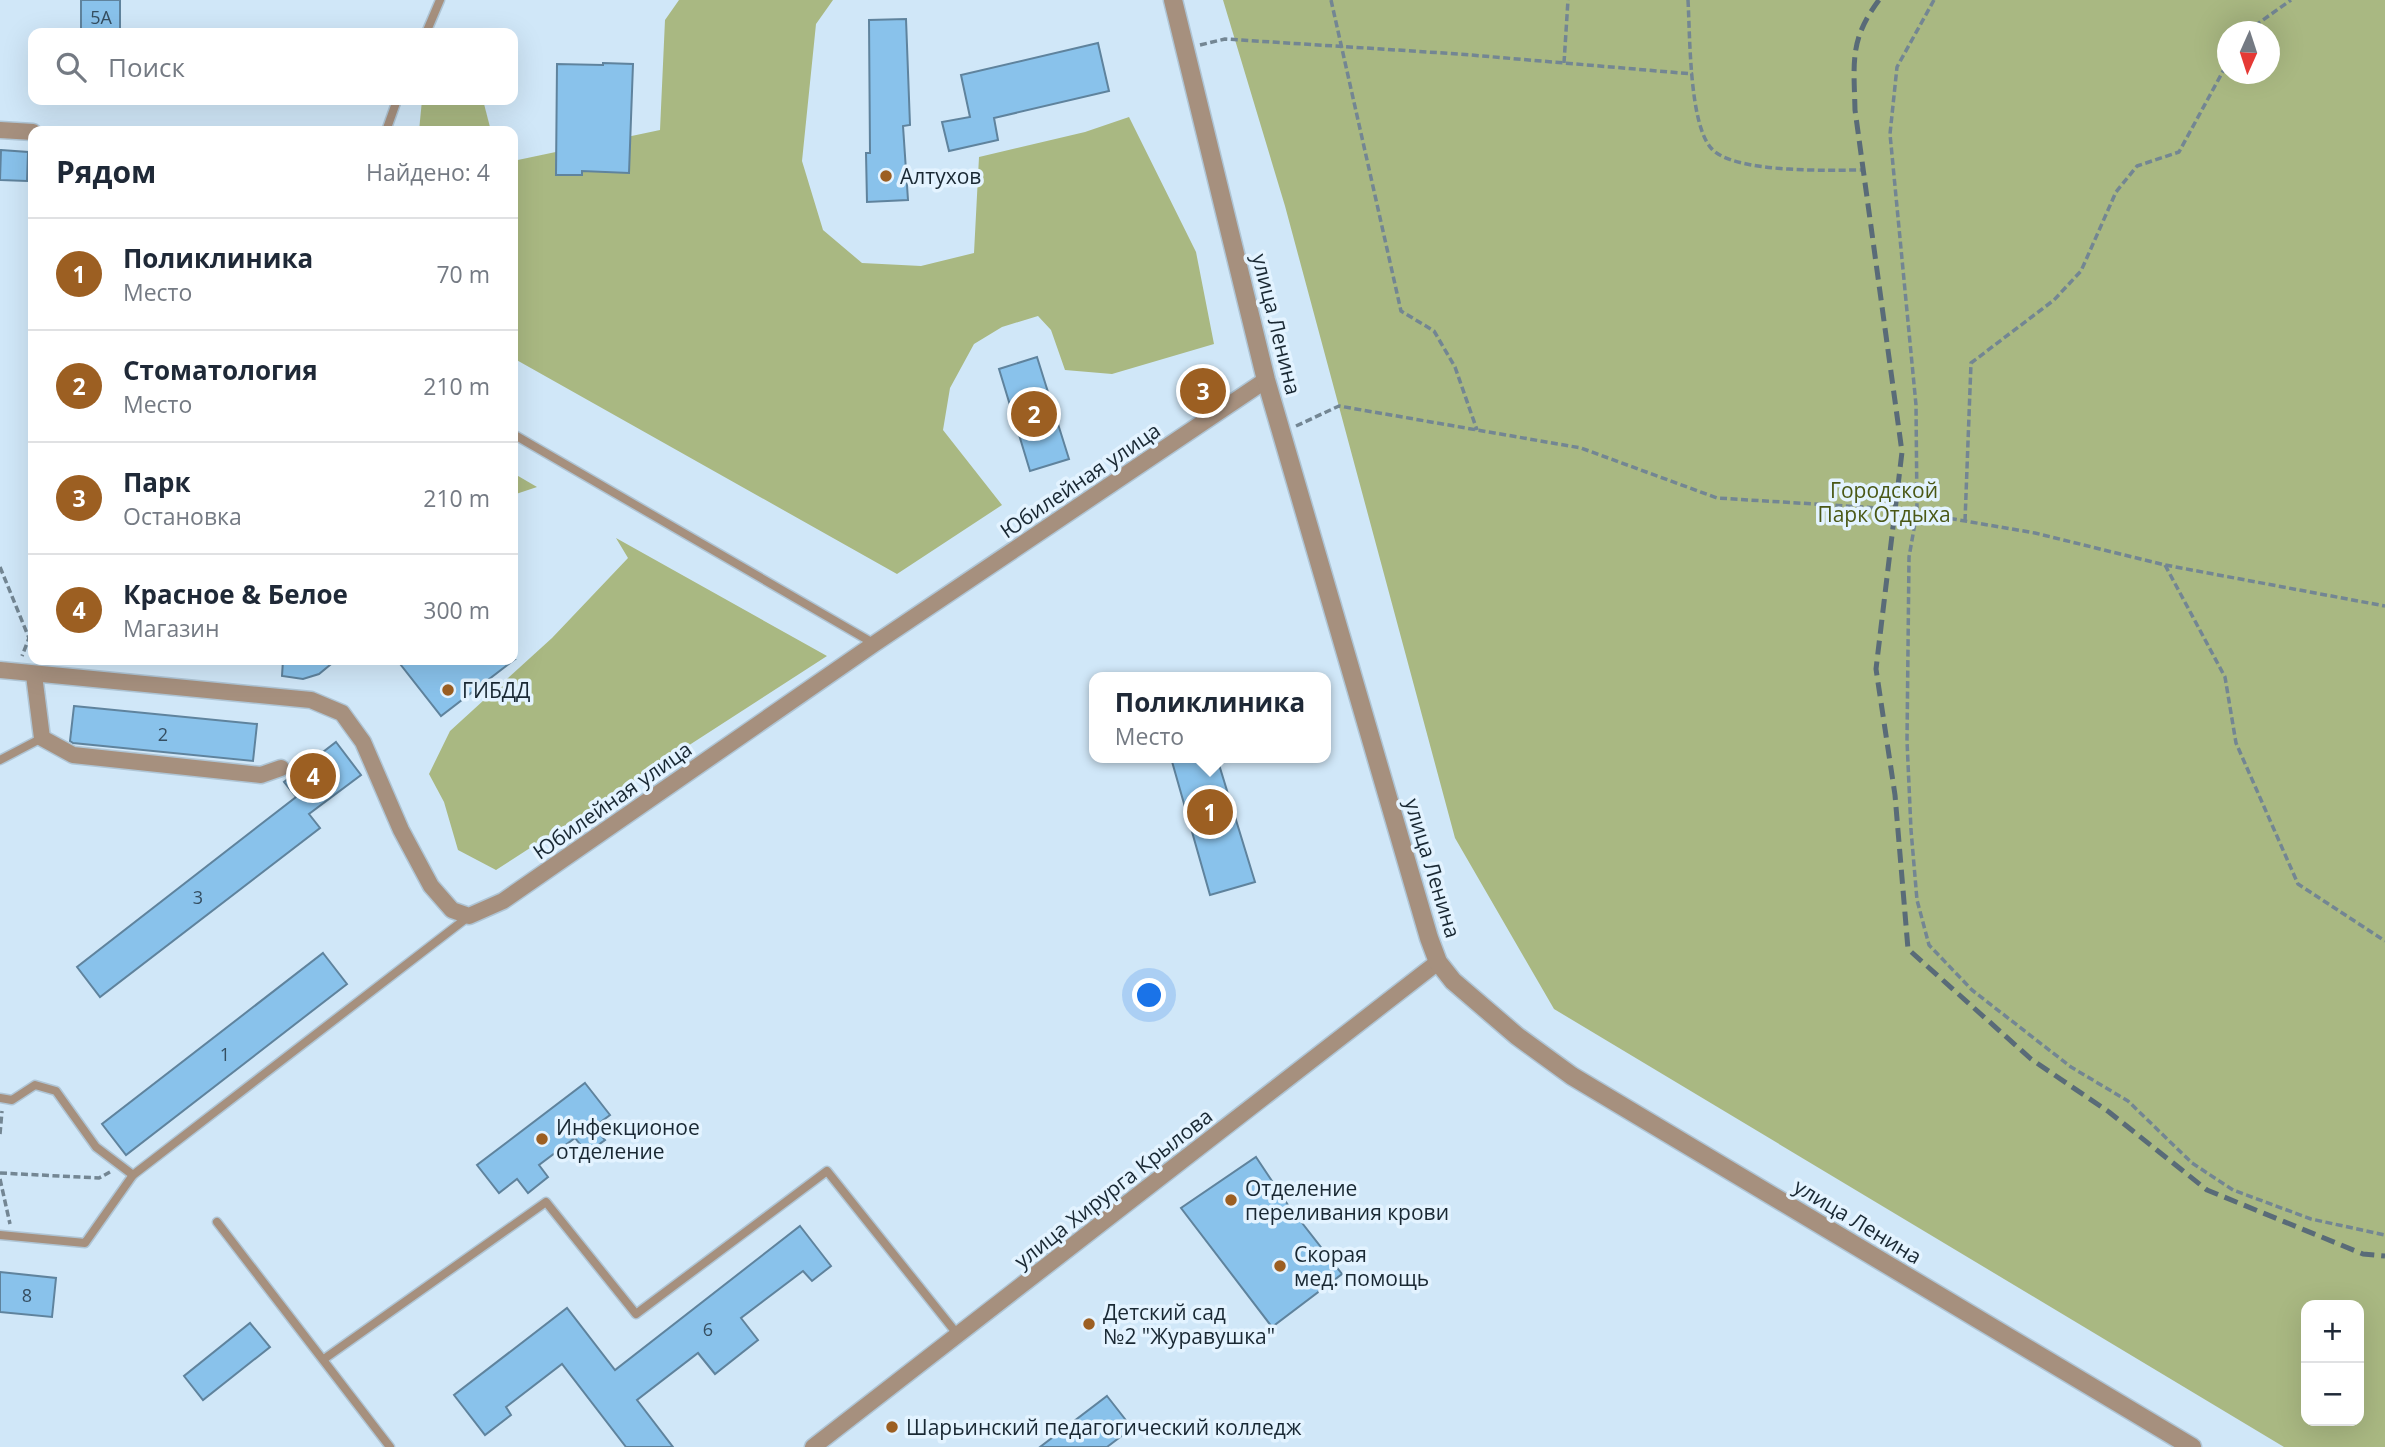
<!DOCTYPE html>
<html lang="ru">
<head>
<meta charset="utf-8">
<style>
	:root { --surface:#fff; --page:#f6f6f7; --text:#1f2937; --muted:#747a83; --line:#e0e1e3; --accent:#9c5f22 }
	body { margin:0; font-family:"Open Sans",sans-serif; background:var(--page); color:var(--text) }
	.controls { position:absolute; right:21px; bottom:21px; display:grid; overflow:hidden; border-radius:14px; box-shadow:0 7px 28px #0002 }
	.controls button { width:63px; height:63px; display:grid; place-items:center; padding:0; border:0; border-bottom:2px solid var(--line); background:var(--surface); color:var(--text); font:35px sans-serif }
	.compass { position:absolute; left:2217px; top:21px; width:63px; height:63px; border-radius:50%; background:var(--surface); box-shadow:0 7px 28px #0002; rotate:183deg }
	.you { position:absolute; left:1150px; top:996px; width:24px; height:24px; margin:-18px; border:5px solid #fff; border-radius:50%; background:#1a73e8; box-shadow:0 0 0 10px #1a73e833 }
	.badge { display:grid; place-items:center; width:46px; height:46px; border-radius:50%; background:var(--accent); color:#fff; font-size:23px; font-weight:700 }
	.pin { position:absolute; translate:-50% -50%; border:4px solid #fff; box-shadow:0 2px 7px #0006 }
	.popup { position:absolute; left:1089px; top:672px; width:242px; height:91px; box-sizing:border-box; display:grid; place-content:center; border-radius:14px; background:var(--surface); filter:drop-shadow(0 2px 5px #0005); font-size:23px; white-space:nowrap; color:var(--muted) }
	.popup b { font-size:26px; color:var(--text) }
	.popup::after { content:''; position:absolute; left:50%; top:100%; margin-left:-14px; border:14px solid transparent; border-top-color:var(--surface) }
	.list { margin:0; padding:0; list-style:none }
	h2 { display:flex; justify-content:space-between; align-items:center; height:91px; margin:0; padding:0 28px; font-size:30px }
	h2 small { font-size:23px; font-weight:400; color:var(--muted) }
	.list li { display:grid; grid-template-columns:46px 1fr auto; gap:21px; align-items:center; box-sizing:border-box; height:112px; padding:0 28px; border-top:2px solid var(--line) }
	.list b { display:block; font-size:26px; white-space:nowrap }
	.list p { margin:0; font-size:23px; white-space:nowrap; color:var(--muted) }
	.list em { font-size:23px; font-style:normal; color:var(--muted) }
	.icon { flex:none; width:38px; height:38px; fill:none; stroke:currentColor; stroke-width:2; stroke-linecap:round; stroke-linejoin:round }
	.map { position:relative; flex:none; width:2385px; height:1447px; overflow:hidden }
	.search { position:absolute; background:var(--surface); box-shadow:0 7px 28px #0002; left:28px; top:28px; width:490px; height:77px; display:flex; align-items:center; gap:18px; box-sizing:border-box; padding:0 24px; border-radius:14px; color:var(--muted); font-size:26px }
	.panel { position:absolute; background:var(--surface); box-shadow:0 7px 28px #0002; left:28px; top:126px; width:490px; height:539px; border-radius:14px }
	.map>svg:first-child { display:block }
</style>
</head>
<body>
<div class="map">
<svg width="2385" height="1447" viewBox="0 0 2385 1447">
	<rect width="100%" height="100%" fill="#d0e7f8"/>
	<g fill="#a9b882" fill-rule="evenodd">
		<polygon points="679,0 833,0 816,24 802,161 823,230 862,263 921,266 974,253 979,157 1085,132 1129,117 1196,252 1214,344 1112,374 1065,370 1051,330 1038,316 1002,327 974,344 950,388 943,430 1002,505 897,574 513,358 513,161 660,130 665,20"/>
		<path d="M1223,0h1162v1447h-101l-730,-438 -99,-171 -170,-632zM2228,32h42v42h-42zM2359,1305v116h-53v-116z"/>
		<polygon points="422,100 483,100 491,131 419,131"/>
		<polygon points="513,473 537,487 513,495"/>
		<polygon points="616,538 827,656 496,870 458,850 444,802 429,774 450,731 552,638 628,558"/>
	</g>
	<g fill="#89c2eb" stroke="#5f839d" stroke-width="2">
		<rect x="81" y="0" width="39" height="33"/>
		<polygon points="906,19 910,125 903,126 908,200 867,202 866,153 870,153 869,20"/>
		<polygon points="1098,43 1109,91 994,118 998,140 949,151 942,122 970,117 961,75"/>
		<polygon points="603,63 633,64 629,173 582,171 582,175 556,175 557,64 603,65"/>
		<polygon points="1,150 28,152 27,181 0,180"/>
		<polygon points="1037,357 1069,459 1030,471 999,369"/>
		<polygon points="283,660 336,660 319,674 303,679 282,676"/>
		<polygon points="397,660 514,660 441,716"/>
		<polygon points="74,706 257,724 253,761 73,743 70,741"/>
		<polygon points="336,742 361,775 309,814 320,828 100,997 77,967 296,797 284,782"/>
		<polygon points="1171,758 1217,758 1255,882 1210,895"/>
		<polygon points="323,953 347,984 126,1155 102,1124"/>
		<polygon points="585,1083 610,1115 594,1127 605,1140 587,1153 575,1138 539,1165 548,1177 528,1193 517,1179 499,1193 477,1165"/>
		<polygon points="1256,1157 1288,1205 1342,1274 1272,1327 1181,1208"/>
		<polygon points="800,1226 831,1266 812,1281 803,1271 741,1318 758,1340 715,1374 698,1353 637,1400 673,1447 626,1447 562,1364 506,1407 511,1415 485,1435 454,1395 567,1308 615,1370"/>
		<polygon points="0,1272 56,1278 52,1317 0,1312"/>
		<polygon points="250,1323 270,1347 203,1400 184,1376"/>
		<polygon points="1107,1396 1132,1428 1107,1447 1040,1447"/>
	</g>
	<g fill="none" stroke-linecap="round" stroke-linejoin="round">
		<g stroke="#afc5d5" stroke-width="11">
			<g id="service">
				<polyline points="426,33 440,0"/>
				<polyline points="386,131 397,100"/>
				<polyline points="513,434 873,643"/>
				<polyline points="0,760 42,738"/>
				<polyline points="0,1098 12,1100 35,1085 56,1091 96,1147 133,1175 468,917"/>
				<polyline points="217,1222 390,1447"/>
				<polyline points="0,1235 85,1243 133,1175"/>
				<polyline points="324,1359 546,1202 636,1314 827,1171 958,1335"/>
			</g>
		</g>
		<g stroke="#afc5d5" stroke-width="19">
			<g id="minor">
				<polyline points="0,130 33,132"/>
				<polyline points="0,670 311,700 342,713 363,742 401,830 431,886 452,910 469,916 503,901 874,644 1266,380"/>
				<polyline points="34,675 42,738 73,755 261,775 281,768"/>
				<polyline points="813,1447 1438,962"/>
			</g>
		</g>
		<g stroke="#afc5d5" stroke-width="21">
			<polyline id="tertiary" points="1173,0 1266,380 1429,938 1438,962 1453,981 1517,1036 1572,1076 2192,1447"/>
		</g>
		<g stroke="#738693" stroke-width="3.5" stroke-dasharray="7 3.5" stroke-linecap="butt">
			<polyline points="1331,0 1401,311 1434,331 1455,367 1477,430"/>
			<path d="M1688,0c2,34 1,123 23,148 22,26 120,22 152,22"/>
			<polyline points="1934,0 1897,67 1890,134 1916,405 1917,512 1909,557 1907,741 1911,830 1917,900 1929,945 1972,990 2071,1067 2128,1101 2192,1163 2233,1190 2311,1219 2385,1235"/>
			<polyline points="2246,32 2291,0"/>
			<polyline points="1200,45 1225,39 1459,54 1693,74"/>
			<polyline points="1564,63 1568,0"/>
			<polyline points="1296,426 1339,406 1581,448 1717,498 1895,509 2035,533 2165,565 2385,606"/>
			<polyline points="1965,521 1971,363 2054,300 2081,271 2116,192 2137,166 2179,152 2228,62"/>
			<polyline points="2165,565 2225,677 2236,743 2298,884 2385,941"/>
			<polyline points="0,567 29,638 22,656"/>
			<polyline points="0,1134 2,1111"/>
			<polyline points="0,1173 99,1178 110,1172"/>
			<polyline points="0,1179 10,1224"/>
		</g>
		<use href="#service" stroke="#a6907e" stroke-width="8"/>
		<use href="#minor" stroke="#a6907e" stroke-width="16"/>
		<use href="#tertiary" stroke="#a6907e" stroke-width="18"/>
		<path stroke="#596b78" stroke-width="5" stroke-dasharray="14 7" stroke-linecap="butt" d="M1879,0c-30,40 -25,63 -24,110l47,342 -26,217 19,126 13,154 123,110 78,53 98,78 156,64 22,2"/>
	</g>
	<g fill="#9c5f22" stroke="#e3f3ff" stroke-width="2.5">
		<circle cx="886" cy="176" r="7"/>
		<circle cx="448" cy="690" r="7"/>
		<circle cx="542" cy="1139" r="7"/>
		<circle cx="1231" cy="1200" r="7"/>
		<circle cx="1280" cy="1266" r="7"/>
		<circle cx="1089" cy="1324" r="7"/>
		<circle cx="892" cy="1427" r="7"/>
	</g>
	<g text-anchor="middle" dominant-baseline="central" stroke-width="7" stroke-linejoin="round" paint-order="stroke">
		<g font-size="18" fill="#354e61">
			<text x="101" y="17">5А</text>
			<text x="163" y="734">2</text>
			<text x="198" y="897">3</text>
			<text x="225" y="1054">1</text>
			<text x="27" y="1295">8</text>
			<text x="708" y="1329">6</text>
		</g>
		<g font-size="21" fill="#192833" stroke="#e3f3ff" text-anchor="start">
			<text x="900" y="176">Алтухов</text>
			<text x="462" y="690">ГИБДД</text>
			<text x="556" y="1127">Инфекционое<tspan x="556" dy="24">отделение</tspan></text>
			<text x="1245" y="1188">Отделение<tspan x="1245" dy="24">переливания крови</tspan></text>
			<text x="1294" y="1254">Скорая<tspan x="1294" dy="24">мед. помощь</tspan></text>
			<text x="1103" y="1312">Детский сад<tspan x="1103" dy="24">№2 "Журавушка"</tspan></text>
			<text x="906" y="1427">Шарьинский педагогический колледж</text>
		</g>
		<g font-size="21" fill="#192833" stroke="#e3f3ff">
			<text transform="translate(1277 324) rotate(76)">улица Ленина</text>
			<text transform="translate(1080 480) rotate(-34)">Юбилейная улица</text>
			<text transform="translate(612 800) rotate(-35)">Юбилейная улица</text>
			<text transform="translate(1433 868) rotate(73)">улица Ленина</text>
			<text transform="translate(1113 1188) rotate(-38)">улица Хирурга Крылова</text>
			<text transform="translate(1858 1221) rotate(31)">улица Ленина</text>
		</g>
		<g font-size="21" fill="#4a5816" stroke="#e3f3ff">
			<text x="1884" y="490">Городской<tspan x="1884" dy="24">Парк Отдыха</tspan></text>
		</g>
	</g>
</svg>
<div class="controls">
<button>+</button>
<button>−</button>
</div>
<svg class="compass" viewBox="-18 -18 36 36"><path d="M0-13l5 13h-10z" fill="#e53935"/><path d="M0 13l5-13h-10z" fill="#747a83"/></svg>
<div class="you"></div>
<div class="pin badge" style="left:1210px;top:812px">1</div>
<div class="popup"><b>Поликлиника</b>Место</div>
<div class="pin badge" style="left:1034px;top:414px">2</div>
<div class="pin badge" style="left:1203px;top:391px">3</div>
<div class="pin badge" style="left:313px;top:776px">4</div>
<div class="search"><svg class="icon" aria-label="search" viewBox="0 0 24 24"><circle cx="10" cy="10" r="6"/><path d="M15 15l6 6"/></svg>Поиск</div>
<section class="panel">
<h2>Рядом<small>Найдено: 4</small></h2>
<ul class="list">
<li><span class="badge">1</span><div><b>Поликлиника</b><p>Место</p></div><em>70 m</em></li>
<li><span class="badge">2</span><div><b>Стоматология</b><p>Место</p></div><em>210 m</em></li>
<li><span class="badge">3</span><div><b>Парк</b><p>Остановка</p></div><em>210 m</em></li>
<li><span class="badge">4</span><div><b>Красное &amp; Белое</b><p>Магазин</p></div><em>300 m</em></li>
</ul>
</section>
</div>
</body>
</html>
